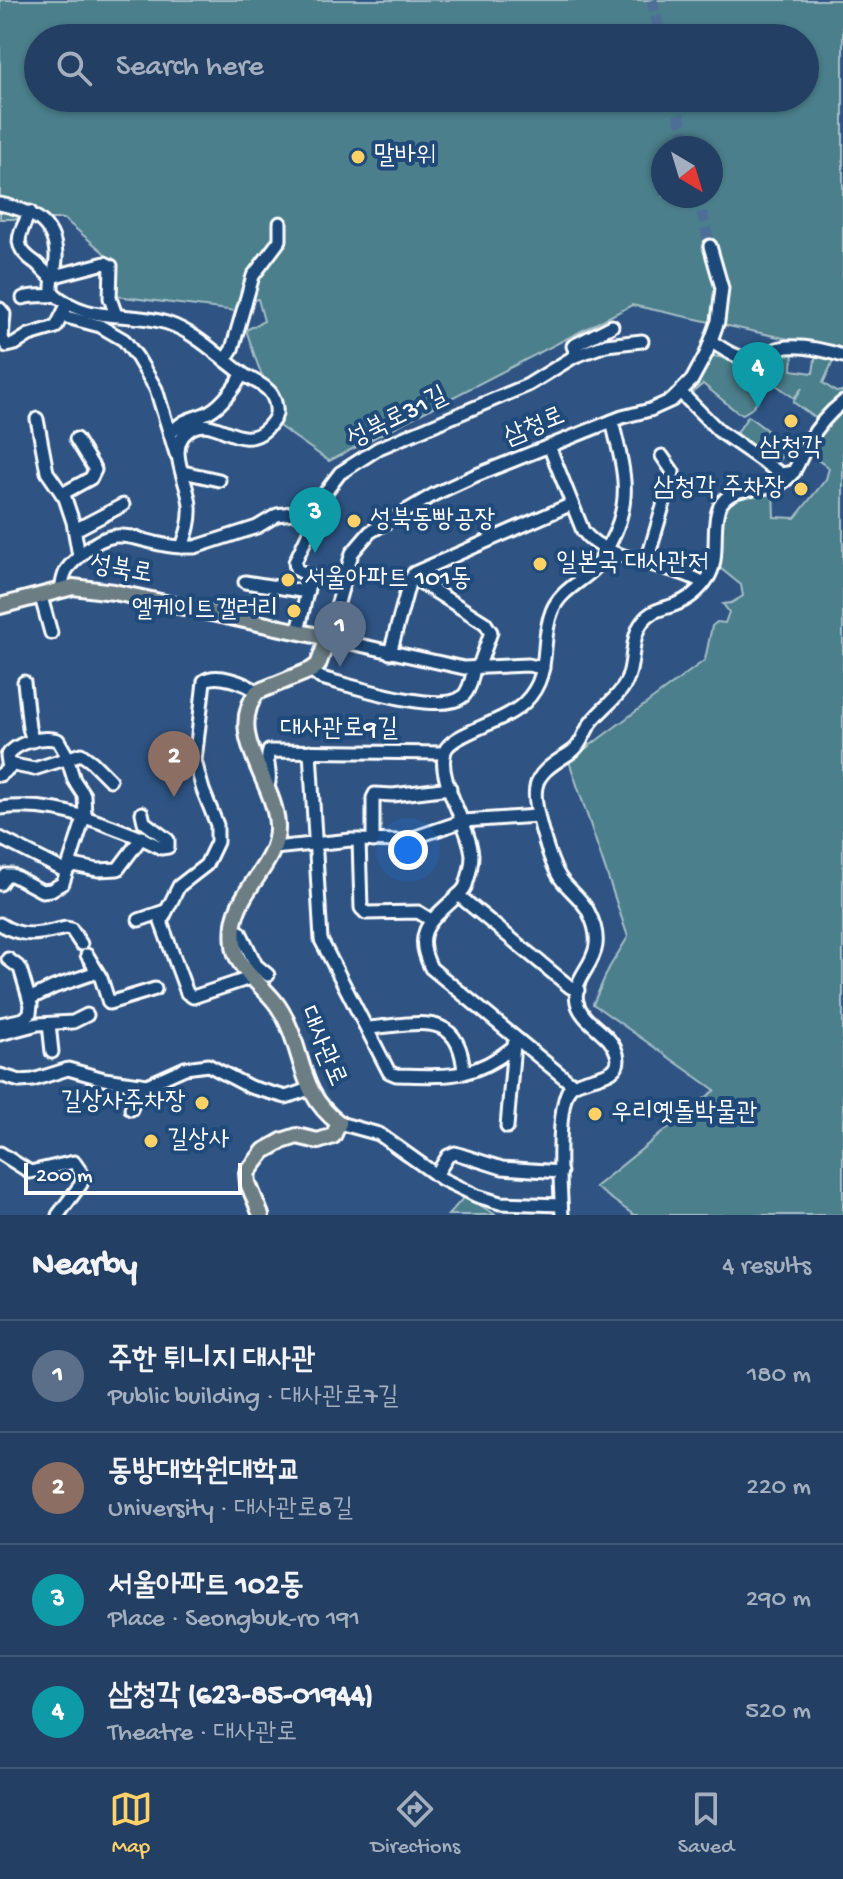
<!DOCTYPE html>
<html lang="en">
<head>
<meta charset="utf-8">
<style>
	:root { --surface:#233f63; --page:#2b4669; --text:#f1f3f6; --muted:#a3afbe; --line:#405878; --accent:#ffd166 }
	body { margin:0; font-family:"Gochi Hand","Poor Story",sans-serif; background:var(--page); color:var(--text) }
	.compass { position:absolute; left:651px; top:136px; width:72px; height:72px; border-radius:50%; background:var(--surface); box-shadow:0 2px 6px #0004; rotate:142deg }
	.scale { position:absolute; left:24px; bottom:20px; width:218px; box-sizing:border-box; padding-left:8px; border:4px solid #fff; border-top:0; font-size:22px; line-height:28px; white-space:nowrap; color:#fff; -webkit-text-stroke:6px #1f4a7a; paint-order:stroke }
	.you { position:absolute; left:408px; top:850px; width:28px; height:28px; margin:-20px; border:6px solid #fff; border-radius:50%; background:#1a73e8; box-shadow:0 0 0 12px #1a73e833 }
	.badge { display:grid; place-items:center; width:52px; height:52px; border-radius:50%; background:var(--accent); color:#fff; font-size:26px; font-weight:700 }
	.pin { position:absolute; translate:-50% -66px; filter:drop-shadow(0 2px 4px #0008) }
	.pin::after { content:''; position:absolute; top:42px; width:28px; height:24px; background:inherit; clip-path:polygon(0 0,100% 0,50% 100%) }
	.list { margin:0; padding:0; list-style:none }
	h2 { display:flex; justify-content:space-between; align-items:center; height:104px; margin:0; padding:0 32px; font-size:34px }
	h2 small { font-size:26px; font-weight:400; color:var(--muted) }
	.list li { display:grid; grid-template-columns:52px 1fr auto; gap:24px; align-items:center; box-sizing:border-box; height:112px; padding:0 32px; border-top:2px solid var(--line) }
	.list b { display:block; font-size:30px; white-space:nowrap }
	.list p { margin:0; font-size:26px; white-space:nowrap; color:var(--muted) }
	.list em { font-size:26px; font-style:normal; color:var(--muted) }
	.icon { flex:none; width:44px; height:44px; fill:none; stroke:currentColor; stroke-width:2; stroke-linecap:round; stroke-linejoin:round }
	.map { position:relative; flex:none; width:843px; height:1215px; overflow:hidden }
	.search { position:absolute; background:var(--surface); box-shadow:0 2px 6px #0004; left:24px; right:24px; top:24px; height:88px; display:flex; align-items:center; gap:20px; box-sizing:border-box; padding:0 28px; border-radius:44px; color:var(--muted); font-size:30px }
	.sheet { height:552px; background:var(--surface) }
	nav { display:flex; justify-content:space-around; align-items:center; box-sizing:border-box; height:112px; border-top:2px solid var(--line); background:var(--surface); font-size:22px; color:var(--muted) }
	nav a { display:grid; justify-items:center; gap:4px }
	nav .on { color:var(--accent) }
	.map>svg:first-child { display:block }
</style>
</head>
<body>
<div class="map">
<svg width="843" height="1215" viewBox="0 0 843 1215">
	<rect width="100%" height="100%" fill="#2f5484"/>
	<filter id="ink" filterUnits="userSpaceOnUse"><feTurbulence type="fractalNoise" baseFrequency=".0125" numOctaves="2"/><feDisplacementMap in="SourceGraphic" scale="16" xChannelSelector="R" yChannelSelector="G"/><feConvolveMatrix kernelMatrix="1 2 1 2 8 2 1 2 1" color-interpolation-filters="sRGB"/></filter>
	<g filter="url(#ink)">
		<g fill="#4c7f8c" stroke="#a6bfc6" stroke-width="2" fill-rule="evenodd">
			<path d="M0,0h843v351l-211,-46 -303,156 -50,-35c6,-26 -4,-27 -15,-47 -8,-15 -12,-33 -18,-49l18,-9 -6,-22 -20,3 -2,9 -120,-15 1,-26 -15,-19 -38,-32h-64zM38,38h767v60h-767zM663,148h48v48h-48z"/>
			<path d="M790,349l3,3 -1,18 21,3 3,-20 19,4 -12,26 13,9 7,-1v9l-18,10 -8,9 -24,-17 9,-14 -8,10 -22,-16 -21,27 -8,5 -6,-2 -34,-28 -11,9 -3,-2 24,-35c13,1 26,10 40,9 12,-1 24,-12 37,-16z"/>
			<path d="M843,411v804h-209l-39,-28 120,-97 -122,-86 16,-36 19,-31 -59,-176 136,-101 7,-34 5,-4 8,1 4,-11 -6,-8 8,-1 12,-7 -2,-11 -21,-17c3,-21 -6,-58 16,-71 10,-6 26,-7 37,-9l1,29 21,1 31,-39 3,-11 -20,-14 16,-27z"/>
			<polygon points="748,416 768,431 760,444 761,448 770,437 787,449 776,464 754,450 755,447 737,433"/>
			<polygon points="465,1196 496,1215 448,1215"/>
		</g>
		<g fill="none" stroke-linecap="round" stroke-linejoin="round">
			<g stroke="#4e6e96" stroke-width="11" stroke-dasharray="11 5.5" stroke-linecap="butt">
				<polyline points="652,0 661,38"/>
				<polyline points="675,98 687,148"/>
				<polyline points="698,196 710,246"/>
			</g>
			<g stroke="#fff" stroke-width="17">
				<g id="minor">
					<path d="M0,204c29,6 54,16 56,50 1,13 -5,23 -4,38 36,33 73,18 115,31 30,10 52,34 76,51 8,6 19,9 26,17 5,5 8,15 7,23 -1,5 -6,11 -10,15 -27,26 -53,-19 -78,2 -23,18 1,51 2,75 1,15 -3,27 -8,41 -42,-1 -63,-28 -99,6 -16,15 -18,14 -22,36"/>
					<path d="M30,212c-12,25 -19,34 6,51 5,4 9,10 15,14l54,-14 6,3 -1,32 6,17"/>
					<path d="M23,298c12,-4 20,-1 32,-3"/>
					<polyline points="0,309 4,314 2,339 7,346 15,344 29,335 56,327 65,309"/>
					<polyline points="63,316 100,326 124,340 137,357 156,389 176,454"/>
					<path d="M711,341c13,9 30,21 46,16 9,-2 16,-8 24,-9 20,-4 43,2 62,8"/>
					<polyline points="578,355 573,346 612,326"/>
					<polyline points="225,360 232,349 253,276 280,240 280,223"/>
					<polyline points="680,392 719,431 781,474 794,472"/>
					<polyline points="37,419 47,472 65,498 73,522 79,556"/>
					<path d="M170,434c13,-14 16,-13 32,-19 18,-6 31,-26 41,-41"/>
					<path d="M549,446l34,85c23,31 85,31 121,52"/>
					<polyline points="183,472 219,480"/>
					<polyline points="62,494 91,478 95,470 76,439"/>
					<polyline points="75,530 123,505"/>
					<polyline points="182,547 195,547 257,527 277,515 299,512 315,506 340,473 379,448 528,385 575,356 606,345 642,341"/>
					<polyline points="647,561 673,472 662,456"/>
					<polyline points="412,577 485,623 491,632 480,663 476,668"/>
					<polyline points="245,582 307,592 298,632"/>
					<polyline points="307,592 311,577 296,569 295,562 310,530"/>
					<polyline points="41,597 51,633"/>
					<polyline points="390,653 409,583 414,573 572,504"/>
					<polyline points="543,668 528,665 464,668 328,638 352,553 370,532 435,494 474,476 622,417 650,410 672,400 692,380 706,354 718,321 722,288 710,246"/>
					<path d="M311,670l10,8c29,7 118,37 141,19 8,-6 10,-20 12,-29"/>
					<polyline points="24,682 29,728 33,741"/>
					<path d="M310,751l11,189 68,132 7,3c49,1 76,5 116,-27"/>
					<polyline points="9,764 34,769 81,754 92,762 110,780"/>
					<path d="M0,775l9,-7 -2,-12c9,-13 35,-21 51,-16l8,14 8,26 10,15 1,20 -22,68 -12,7 -9,1 -30,-16h-6l-6,9"/>
					<path d="M268,786c5,-12 -4,-24 1,-35l175,2"/>
					<path d="M0,808c40,-5 73,4 110,18 18,7 34,12 51,22l7,-1v-7l-24,-18 -2,-9"/>
					<polyline points="0,838 65,871 73,865 98,870 118,869 142,837"/>
					<polyline points="359,840 361,908 366,913 418,912 431,920"/>
					<polyline points="373,841 373,798 375,794 393,795 450,788"/>
					<polyline points="274,848 351,840 404,841 463,821 538,816"/>
					<polyline points="458,895 570,987 578,990"/>
					<polyline points="139,920 165,911"/>
					<path d="M0,924c23,15 40,10 66,4l5,1 10,15"/>
					<polyline points="234,930 240,932 256,965 268,975"/>
					<polyline points="87,955 101,978 109,1003 155,989"/>
					<path d="M253,977l-60,20 -6,-4 -26,-71 18,-36 27,-21 11,-23v-17l-14,-35 -8,-29 9,-80c12,-9 42,2 53,11"/>
					<polyline points="29,999 54,987 97,972"/>
					<polyline points="0,1024 24,1019 30,1013 31,1005 20,968 8,959"/>
					<polyline points="49,1024 52,1052"/>
					<path d="M367,1028c49,-3 93,-21 97,45"/>
					<polyline points="0,1034 38,1024 73,1022 87,1015"/>
					<polyline points="0,1075 20,1081 33,1080 68,1069 104,1079 147,1085 185,1068 208,1065 250,1087 286,1097 309,1089"/>
					<path d="M573,1085l-142,-117c-18,-35 -2,-46 24,-70 4,-4 9,-7 11,-13 3,-9 6,-22 6,-30 -3,-32 -36,-75 -27,-104 6,-18 60,-28 80,-49 28,-28 14,-59 27,-91 8,-20 28,-28 42,-42 7,-7 11,-17 16,-26 24,-45 13,-75 2,-122"/>
					<polyline points="131,1109 140,1084"/>
					<polyline points="339,1123 379,1134 442,1179 477,1196 500,1203 561,1205"/>
					<polyline points="507,1127 514,1044"/>
					<polyline points="0,1153 30,1172 74,1162 83,1175 81,1184 58,1215"/>
					<polyline points="436,1175 448,1156 455,1153 502,1168 561,1172"/>
					<path d="M562,1215c-2,-27 -6,-105 7,-126 9,-14 56,-8 48,-35 -6,-22 -35,-30 -40,-52 -7,-33 37,-41 11,-91 -6,-12 -19,-21 -27,-32 -11,-15 -29,-74 -25,-92 3,-18 25,-27 38,-37 8,-7 10,-17 16,-26 9,-13 23,-22 32,-35 15,-20 6,-49 21,-68 8,-11 20,-12 31,-16 14,-5 25,-14 33,-26 16,-21 0,-63 18,-80 18,-17 46,-5 62,-20 11,-10 14,-24 21,-36 9,-16 21,-30 35,-41"/>
				</g>
			</g>
			<g stroke="#fff" stroke-width="20">
				<path id="major" d="M0,606l73,-19 41,5 214,46 -10,27 -7,5 -54,22c-32,43 18,89 20,133 2,39 -38,62 -43,99 -1,8 -1,22 2,30 8,21 30,34 42,52 27,40 18,86 61,117l-6,13 -15,5 -21,-5 -15,5 -18,10 -17,22 1,10 13,32"/>
			</g>
			<use href="#minor" stroke="#1f4a7a" stroke-width="11"/>
			<use href="#major" stroke="#6c7e84" stroke-width="14"/>
		</g>
	</g>
	<g fill="#ffd166" stroke="#1f4a7a" stroke-width="3">
		<circle cx="358" cy="157" r="8"/>
		<circle cx="791" cy="421" r="8"/>
		<circle cx="801" cy="489" r="8"/>
		<circle cx="354" cy="521" r="8"/>
		<circle cx="540" cy="564" r="8"/>
		<circle cx="288" cy="580" r="8"/>
		<circle cx="294" cy="611" r="8"/>
		<circle cx="202" cy="1103" r="8"/>
		<circle cx="595" cy="1114" r="8"/>
		<circle cx="151" cy="1141" r="8"/>
	</g>
	<g text-anchor="middle" dominant-baseline="central" stroke-width="8" stroke-linejoin="round" paint-order="stroke">
		<g font-size="26" fill="#fff" stroke="#1f4a7a" text-anchor="start">
			<text x="374" y="157">말바위</text>
			<text x="791" y="449" text-anchor="middle">삼청각</text>
			<text x="785" y="489" text-anchor="end">삼청각 주차장</text>
			<text x="370" y="521">성북동빵공장</text>
			<text x="556" y="564">일본국 대사관저</text>
			<text x="304" y="580">서울아파트 101동</text>
			<text x="278" y="611" text-anchor="end">엘케이트갤러리</text>
			<text x="186" y="1103" text-anchor="end">길상사주차장</text>
			<text x="611" y="1114">우리옛돌박물관</text>
			<text x="167" y="1141">길상사</text>
		</g>
		<g font-size="26" fill="#fff" stroke="#1f4a7a">
			<text transform="translate(398 419) rotate(-26)">성북로31길</text>
			<text transform="translate(535 428) rotate(-22)">삼청로</text>
			<text transform="translate(121 571) rotate(10)">성북로</text>
			<text x="339" y="730">대사관로9길</text>
			<text transform="translate(321 1047) rotate(67)">대사관로</text>
		</g>
	</g>
</svg>
<svg class="compass" viewBox="-18 -18 36 36"><path d="M0-13l5 13h-10z" fill="#e53935"/><path d="M0 13l5-13h-10z" fill="#a3afbe"/></svg>
<div class="scale">200 m</div>
<div class="you"></div>
<div class="pin badge" style="left:340px;top:667px;background:#5c6f8a">1</div>
<div class="pin badge" style="left:174px;top:797px;background:#8d6e63">2</div>
<div class="pin badge" style="left:315px;top:553px;background:#0f9aa8">3</div>
<div class="pin badge" style="left:758px;top:408px;background:#0f9aa8">4</div>
<div class="search"><svg class="icon" aria-label="search" viewBox="0 0 24 24"><circle cx="10" cy="10" r="6"/><path d="M15 15l6 6"/></svg>Search here</div>
</div>
<section class="sheet">
<h2>Nearby<small>4 results</small></h2>
<ul class="list">
<li><span class="badge" style="background:#5c6f8a">1</span><div><b>주한 튀니지 대사관</b><p>Public building · 대사관로7길</p></div><em>180 m</em></li>
<li><span class="badge" style="background:#8d6e63">2</span><div><b>동방대학원대학교</b><p>University · 대사관로8길</p></div><em>220 m</em></li>
<li><span class="badge" style="background:#0f9aa8">3</span><div><b>서울아파트 102동</b><p>Place · Seongbuk-ro 191</p></div><em>290 m</em></li>
<li><span class="badge" style="background:#0f9aa8">4</span><div><b>삼청각 (623-85-01944)</b><p>Theatre · 대사관로</p></div><em>520 m</em></li>
</ul>
</section>
<nav>
<a class="on"><svg class="icon" aria-label="map" viewBox="0 0 24 24"><path d="M3 6l6-2 6 2 6-2v14l-6 2-6-2-6 2zM9 4v14M15 6v14"/></svg>Map</a>
<a><svg class="icon" aria-label="directions" viewBox="0 0 24 24"><path d="M12 3l9 9-9 9-9-9zM9 14v-3h6M13 9l2 2-2 2"/></svg>Directions</a>
<a><svg class="icon" aria-label="saved" viewBox="0 0 24 24"><path d="M7 4h10v16l-5-4-5 4z"/></svg>Saved</a>
</nav>
</body>
</html>
